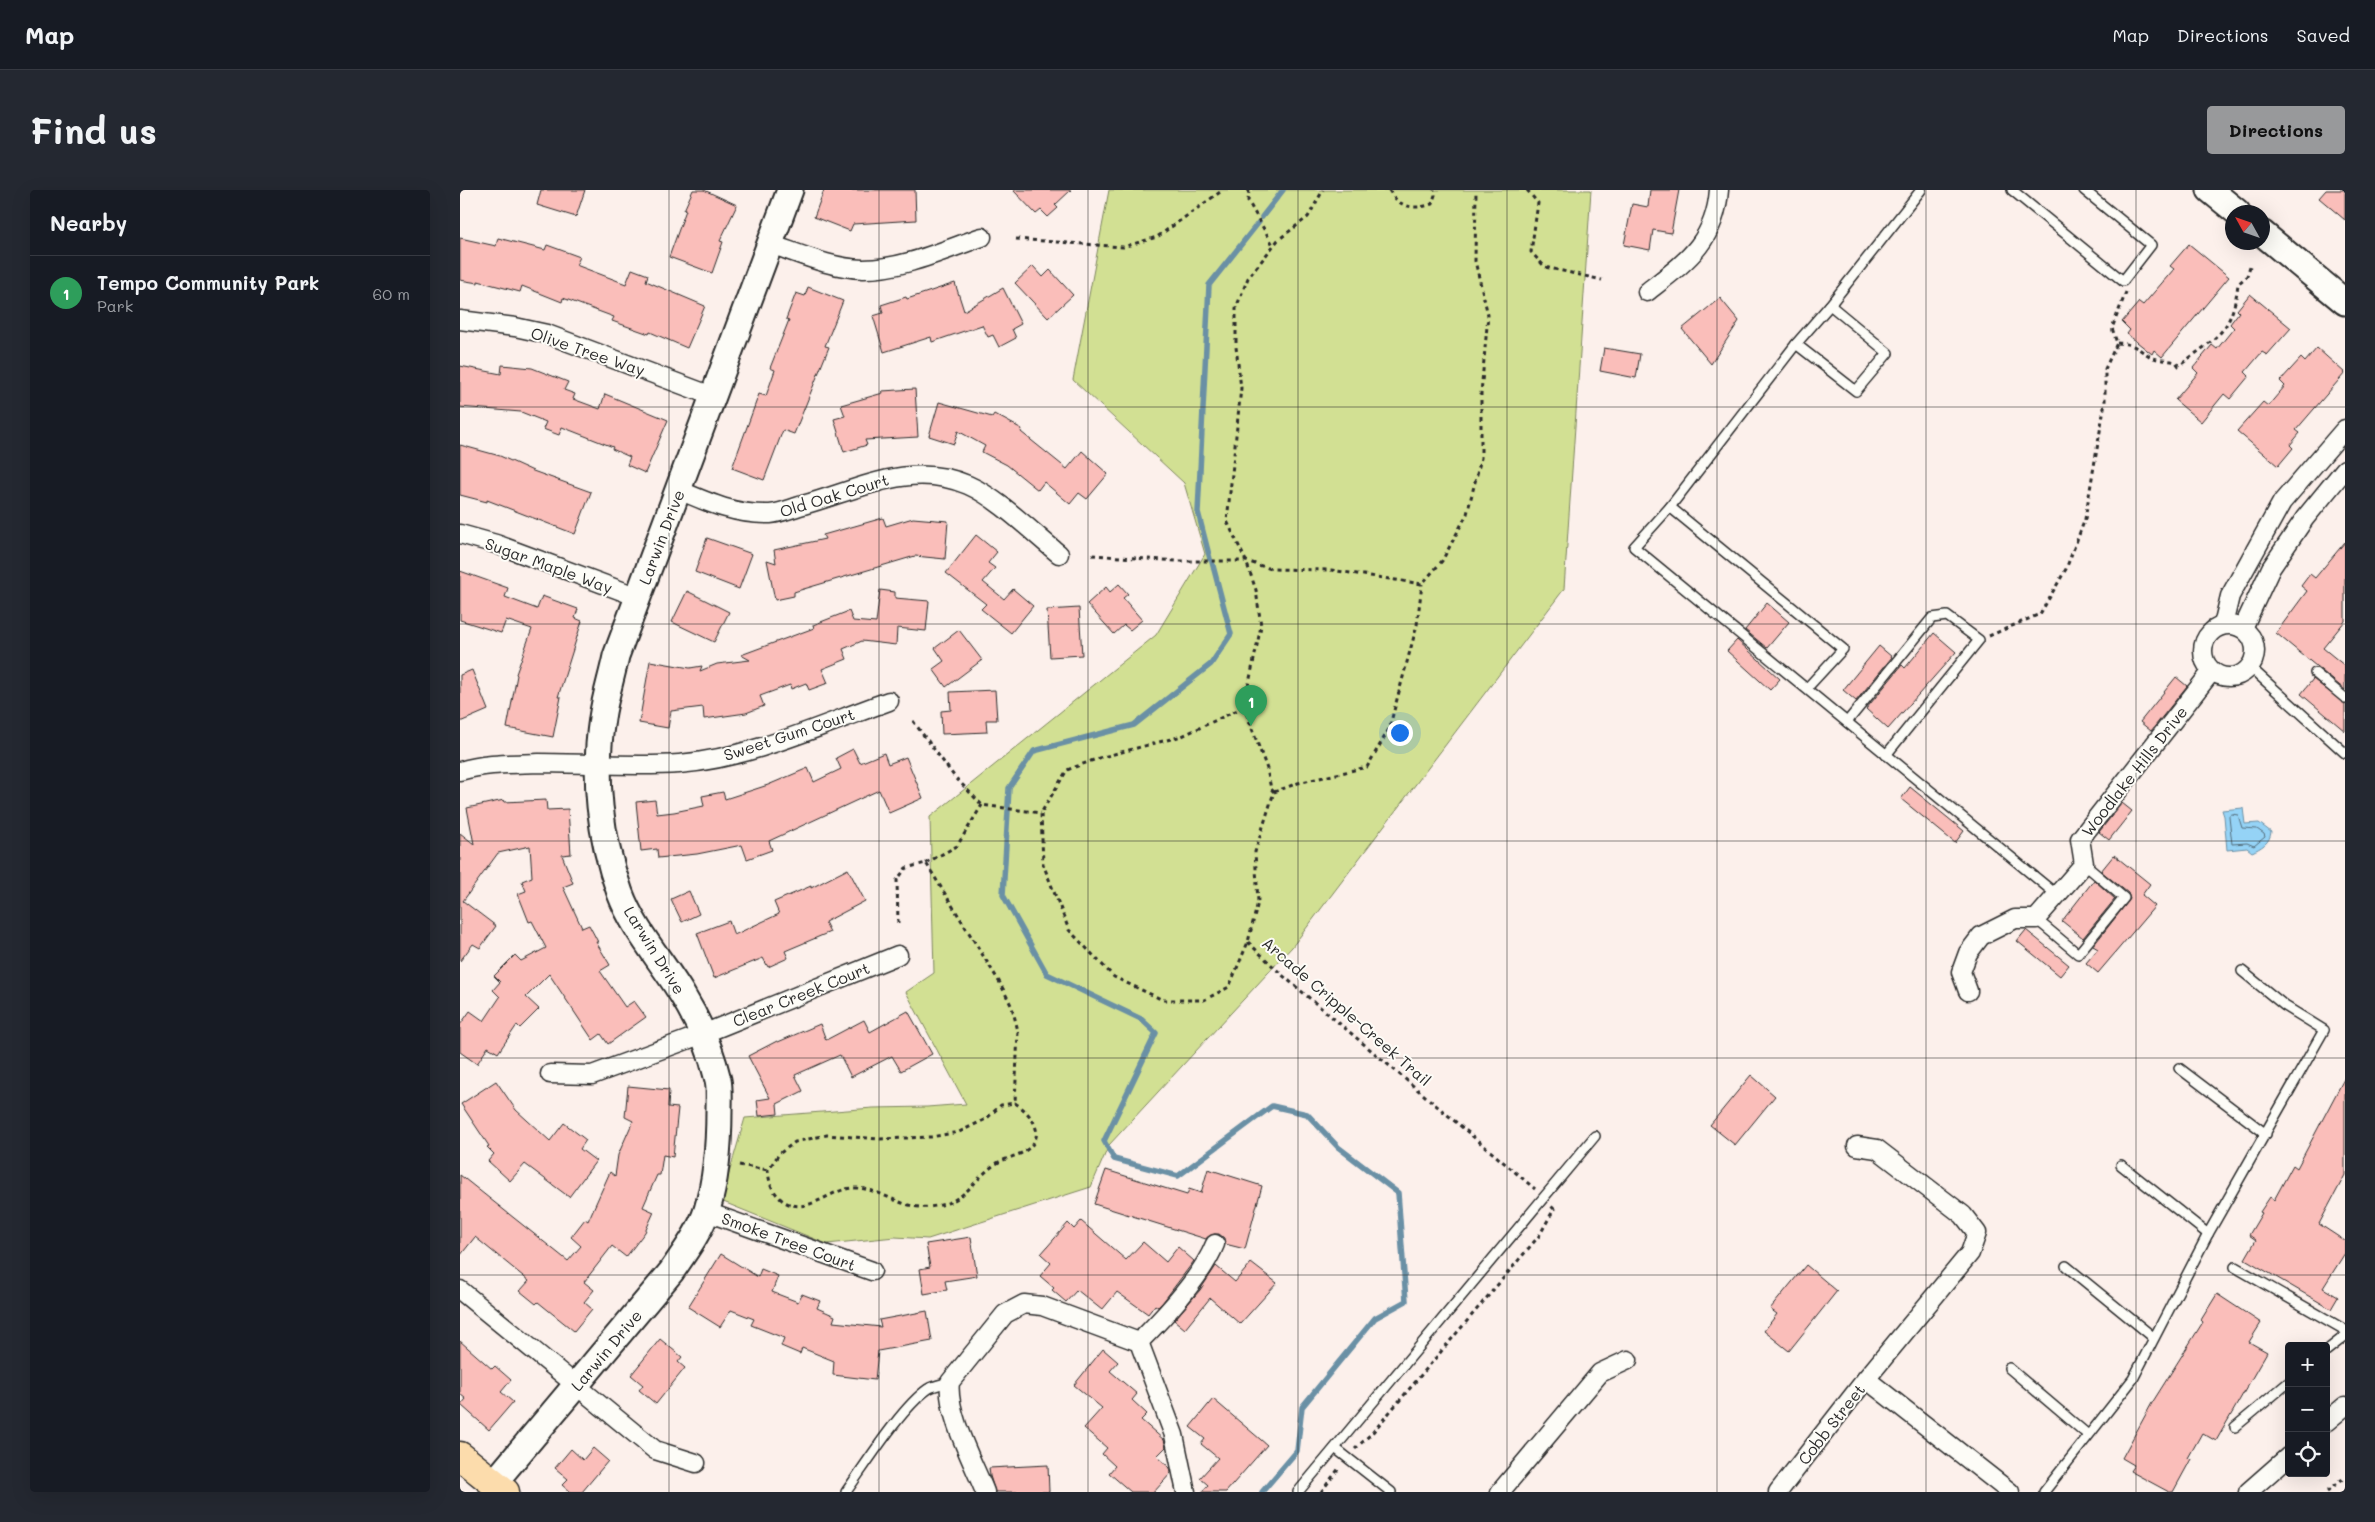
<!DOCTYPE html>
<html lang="en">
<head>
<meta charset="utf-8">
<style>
	:root { --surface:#171b24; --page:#242831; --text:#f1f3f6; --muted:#9ea1a6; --line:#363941; --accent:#98999b }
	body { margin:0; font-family:Mali,sans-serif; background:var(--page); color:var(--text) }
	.controls { position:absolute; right:15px; bottom:15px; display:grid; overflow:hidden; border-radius:5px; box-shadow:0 5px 20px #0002 }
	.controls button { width:45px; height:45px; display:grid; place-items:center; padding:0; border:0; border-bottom:1px solid var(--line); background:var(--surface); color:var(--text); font:25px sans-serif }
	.compass { position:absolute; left:1765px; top:15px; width:45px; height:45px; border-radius:50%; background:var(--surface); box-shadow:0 5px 20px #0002; rotate:310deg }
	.you { position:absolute; left:939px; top:542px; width:18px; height:18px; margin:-12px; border:4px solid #fff; border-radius:50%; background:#1a73e8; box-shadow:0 0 0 8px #1a73e833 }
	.badge { display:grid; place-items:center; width:32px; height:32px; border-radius:50%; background:var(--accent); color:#fff; font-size:16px; font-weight:700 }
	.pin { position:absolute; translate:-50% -41px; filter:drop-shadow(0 1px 2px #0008) }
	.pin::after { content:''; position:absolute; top:26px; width:18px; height:15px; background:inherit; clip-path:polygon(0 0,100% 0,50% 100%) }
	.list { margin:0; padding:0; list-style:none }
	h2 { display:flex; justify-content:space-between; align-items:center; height:65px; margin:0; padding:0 20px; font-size:21px }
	h2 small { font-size:16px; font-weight:400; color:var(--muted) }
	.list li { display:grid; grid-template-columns:32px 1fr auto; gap:15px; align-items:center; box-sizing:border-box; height:75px; padding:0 20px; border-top:1px solid var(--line) }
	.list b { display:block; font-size:19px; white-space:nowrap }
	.list p { margin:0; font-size:16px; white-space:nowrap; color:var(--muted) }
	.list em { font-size:16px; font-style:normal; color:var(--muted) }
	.icon { flex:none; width:28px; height:28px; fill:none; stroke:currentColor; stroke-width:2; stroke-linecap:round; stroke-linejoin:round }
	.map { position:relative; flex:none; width:1885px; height:1302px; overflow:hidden; border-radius:5px }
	header { display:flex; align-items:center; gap:30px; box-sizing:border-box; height:70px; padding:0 25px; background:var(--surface); border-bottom:1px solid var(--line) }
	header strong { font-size:24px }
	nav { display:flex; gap:28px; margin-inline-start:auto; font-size:18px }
	.intro { display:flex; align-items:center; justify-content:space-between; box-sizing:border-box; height:120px; padding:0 30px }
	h1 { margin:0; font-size:35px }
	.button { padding:12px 22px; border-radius:5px; background:var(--accent); color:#111; font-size:18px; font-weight:700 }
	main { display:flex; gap:30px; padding:0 30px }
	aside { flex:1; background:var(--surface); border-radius:5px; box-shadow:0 5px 20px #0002 }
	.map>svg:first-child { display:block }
</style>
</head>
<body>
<header>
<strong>Map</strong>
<nav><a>Map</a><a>Directions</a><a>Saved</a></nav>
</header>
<div class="intro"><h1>Find us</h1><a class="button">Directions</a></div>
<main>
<aside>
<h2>Nearby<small></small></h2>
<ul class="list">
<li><span class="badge" style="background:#2e9e5b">1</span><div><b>Tempo Community Park</b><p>Park</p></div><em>60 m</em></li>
</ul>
</aside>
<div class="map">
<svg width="1885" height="1302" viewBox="0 0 1885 1302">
	<rect width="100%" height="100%" fill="#fcf0eb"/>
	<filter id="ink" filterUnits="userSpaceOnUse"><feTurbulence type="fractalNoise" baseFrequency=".02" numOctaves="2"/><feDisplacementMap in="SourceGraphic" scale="10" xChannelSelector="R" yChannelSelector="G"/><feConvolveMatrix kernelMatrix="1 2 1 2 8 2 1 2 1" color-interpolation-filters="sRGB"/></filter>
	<g filter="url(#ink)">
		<polygon fill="#d2e093" stroke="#7e865f" points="649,0 1131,0 1104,399 832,757 649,955 631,997 468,1049 435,1047 367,1054 261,1011 285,928 413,918 467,917 506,914 446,802 474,783 470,627 696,445 745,364 724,293 613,190"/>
		<path fill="#95d3f6" stroke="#6b90a5" d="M1783,618l2,16 14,-1 12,9c-1,11 -10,16 -19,20l-5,-4 -20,2 -3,-34 -2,-6z"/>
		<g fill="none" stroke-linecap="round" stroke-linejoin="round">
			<polygon stroke="#556e7c" stroke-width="1" points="1772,624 1778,625 1782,638 1797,639 1804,644 1805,647 1794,656 1787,653 1772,654 1769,627"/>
			<g stroke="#6b90a5" stroke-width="5.5">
				<polyline points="802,27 823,0"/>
				<polyline points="750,369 738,322 749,95 799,32"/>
				<polyline points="548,616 549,598 574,561 674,535 751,474 771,444 752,372"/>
				<polyline points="548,621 543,705 587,784 681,829 696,843 644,951 654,969 718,986 812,916 847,924 878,957 938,1003 946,1111 915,1128 842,1217 837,1261 802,1302"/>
			</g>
		</g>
		<g fill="#fabeba" stroke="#2b2b2b">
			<polygon points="81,0 125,0 116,27 77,15"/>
			<polygon points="233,0 244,0 277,15 260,51 263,52 252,83 209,67 226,20 224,20"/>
			<polygon points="364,0 455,0 456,30 393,34 390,41 354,27"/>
			<polygon points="553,0 611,0 595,15 598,18 588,27 581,20 576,24"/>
			<polygon points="1190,0 1219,0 1211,43 1193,40 1190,60 1164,55 1172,14 1188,17"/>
			<polygon points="1866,0 1885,0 1885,30 1859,8"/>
			<polygon points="0,48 36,56 38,48 85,60 87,55 120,67 116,75 166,94 172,79 188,85 186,91 245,116 227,158 190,142 189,144 152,131 154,127 103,108 102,112 62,96 60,102 18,91 18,93 0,90"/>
			<polygon points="1729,54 1769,87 1702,167 1694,160 1692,164 1667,144 1670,140 1662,132 1679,112 1683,115 1714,79 1710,76"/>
			<polygon points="573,76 583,87 590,80 613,105 588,128 555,93"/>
			<polygon points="495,93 504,121 543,98 561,134 552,139 556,148 539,157 533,145 528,147 522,135 472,152 471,147 424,162 413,126 423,123 421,115 446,107 447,109"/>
			<polygon points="348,97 383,111 365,156 369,157 334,244 323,240 304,290 272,278 299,204 306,206 315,180 310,178 329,130 326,129 336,103 345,106"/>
			<polygon points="1790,104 1831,138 1807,165 1802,162 1785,182 1789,186 1770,209 1764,204 1741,232 1715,210 1738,183 1733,178 1752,155 1757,159 1774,138 1770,134 1779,122 1777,120"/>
			<polygon points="1260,108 1279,131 1251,174 1222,139"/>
			<polygon points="1144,158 1180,164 1176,188 1140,181"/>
			<polygon points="1857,158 1885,183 1836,240 1840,243 1830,255 1833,258 1818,276 1777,241 1803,212 1808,216 1825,196 1820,191 1841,168 1845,172"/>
			<polygon points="42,175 72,178 108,192 104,200 115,204 113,209 140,219 145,204 208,230 185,283 167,275 170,267 152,259 153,257 102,237 99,245 83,239 86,232 61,222 0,217 0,176 41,184"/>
			<polygon points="455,199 458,247 405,250 407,255 384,262 374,229 385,226 381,215 423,203 422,201"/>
			<polygon points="479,212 532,227 534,224 562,239 561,242 607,279 622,261 648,284 627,309 619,303 610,314 584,292 578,300 547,275 522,262 525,256 498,241 494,254 469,246"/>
			<polygon points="0,255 40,266 73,281 131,302 115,344 27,310 27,312 0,305"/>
			<polygon points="423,328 426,336 453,328 488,331 485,369 455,366 337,401 334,402 334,406 315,410 307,370 316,373 314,360 365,349 363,345"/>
			<polygon points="516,345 537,362 528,373 535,378 523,392 544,409 553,399 573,416 551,443 521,419 526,414 486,383"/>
			<polygon points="247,348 292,364 279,399 235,382"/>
			<polygon points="1885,352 1885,431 1863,458 1885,476 1885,500 1816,443 1847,401 1841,396 1850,384 1855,388"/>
			<polygon points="0,381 48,398 45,407 77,419 82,406 118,419 115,428 122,431 98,507 101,507 93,547 47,538 57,485 56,484 72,439 46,430 41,443 0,430"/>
			<polygon points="659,394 668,404 663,408 682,430 670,440 664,435 654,444 627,414 646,397 650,402"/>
			<polygon points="420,400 435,402 435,408 469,411 466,441 437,438 436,455 402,451 383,459 387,469 362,479 368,493 349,500 346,493 331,499 330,495 300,506 304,516 286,523 244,529 243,517 211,521 208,538 179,533 190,471 230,478 242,476 240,481 257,474 290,470 281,465 354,438 353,435 389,421 393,431 416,433"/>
			<polygon points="227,401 269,422 254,452 212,432"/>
			<polygon points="1307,413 1329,432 1307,458 1285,440"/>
			<polygon points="619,418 622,465 590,467 587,420"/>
			<polygon points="499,440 522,470 486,497 473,479 484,471 475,458"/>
			<polygon points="1474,443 1496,462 1428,539 1406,519 1442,475 1445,478"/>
			<polygon points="1277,450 1320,489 1310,500 1267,461"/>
			<polygon points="1419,456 1432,467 1396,511 1383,500"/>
			<polygon points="12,480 28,520 0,532 0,485"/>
			<polygon points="1716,487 1727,496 1691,541 1680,532"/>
			<polygon points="1853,489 1885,514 1885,541 1841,504"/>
			<polygon points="535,500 537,530 526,530 527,542 482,544 481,521 491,520 490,502"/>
			<polygon points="393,559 400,573 424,563 428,574 446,567 463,608 429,623 419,600 309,651 312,660 287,669 282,655 237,664 198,668 197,659 181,661 176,612 195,610 197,624 214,622 244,616 242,606 263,602 265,609 308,595 348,578 354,592 381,579 376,568"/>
			<polygon points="1450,597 1504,641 1495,653 1441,609"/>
			<polygon points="44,610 44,612 86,610 87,620 108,619 111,664 102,665 113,693 103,697 122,738 129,735 138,752 136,752 150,775 140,781 165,817 174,811 186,827 148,854 141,844 133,850 89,784 66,807 79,819 60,838 57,835 38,863 28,857 17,874 0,862 0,835 10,821 24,831 40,807 33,800 40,792 34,786 55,765 61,771 86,758 72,731 69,732 58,704 66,701 62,691 72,687 70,656 38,663 3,711 36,736 20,758 13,754 0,771 0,643 14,654 7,618"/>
			<polygon points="1662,613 1672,621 1649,650 1639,642"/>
			<polygon points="1654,665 1690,694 1682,705 1695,716 1638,783 1626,773 1638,759 1633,756 1670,709 1668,703 1641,681"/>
			<polygon points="388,679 405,711 365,732 370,742 325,761 328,768 308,777 303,768 254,788 237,743 269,731 274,745 319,724 314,712 351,696 351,698"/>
			<polygon points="1634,690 1655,709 1623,748 1602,731"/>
			<polygon points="229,701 239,724 222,732 211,709"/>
			<polygon points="1566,740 1609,775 1600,786 1557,751"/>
			<polygon points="448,821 472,864 441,881 432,866 391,887 380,865 335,885 343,901 317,914 318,924 299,926 297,910 310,908 288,866 317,851 318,852 360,834 366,850 404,830 410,842"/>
			<polygon points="1291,885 1315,906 1275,955 1250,935"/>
			<polygon points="1885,887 1885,985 1859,1034 1885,1051 1885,1063 1863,1098 1878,1107 1871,1119 1785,1069 1796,1050 1789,1045 1802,1023 1800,1022 1810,1007 1814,1010 1833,975 1837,978"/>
			<polygon points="36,891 56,920 90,951 104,933 126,950 120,959 136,971 109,1007 65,974 50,991 28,971 34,964 27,957 29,956 1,914"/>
			<polygon points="168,896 209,900 208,917 218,918 213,967 203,965 200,985 197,985 183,1017 194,1022 185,1042 166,1067 152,1056 124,1092 134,1100 124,1112 132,1119 114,1141 78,1112 76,1114 60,1101 69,1091 15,1047 0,1066 0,985 108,1071 121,1056 111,1047 125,1029 128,1031 150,982 155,986 158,965 173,931 165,927"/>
			<polygon points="748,979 802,996 785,1059 765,1054 764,1048 759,1044 754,1044 746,1049 634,1014 646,980 727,1005 729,999 741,1003"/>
			<polygon points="621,1031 666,1070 683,1052 706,1072 718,1057 734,1071 703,1112 698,1117 695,1115 688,1124 657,1102 642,1120 617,1100 606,1112 592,1100 594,1098 580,1086 591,1073 581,1064 608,1033 614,1039"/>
			<polygon points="511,1047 517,1086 485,1091 487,1100 464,1104 460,1079 470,1077 466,1054"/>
			<polygon points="261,1064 298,1087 301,1079 318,1086 312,1102 338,1112 342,1104 360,1111 357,1118 375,1126 373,1132 421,1137 419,1130 467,1121 472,1151 418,1161 415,1190 373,1185 374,1171 342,1158 340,1164 321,1156 324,1148 291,1135 294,1129 271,1120 260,1137 228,1117"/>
			<polygon points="791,1073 817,1093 780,1134 750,1108 725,1139 714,1130 740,1100 756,1076 775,1092"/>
			<polygon points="1346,1075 1377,1101 1329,1161 1304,1141 1317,1124 1310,1119"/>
			<polygon points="1757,1104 1801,1133 1789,1152 1807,1162 1756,1251 1742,1243 1728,1268 1731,1269 1713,1302 1709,1302 1670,1281 1674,1275 1662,1268 1692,1213 1743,1132 1741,1130"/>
			<polygon points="200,1149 222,1167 218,1172 225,1178 196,1214 179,1200 183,1195 171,1185"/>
			<polygon points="0,1151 32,1179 35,1176 51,1190 41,1202 53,1212 29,1240 1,1215 6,1209 0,1204"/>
			<polygon points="643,1159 658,1172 650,1181 677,1204 672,1210 687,1224 681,1230 704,1250 706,1257 697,1266 710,1278 711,1283 694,1302 671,1302 649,1283 655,1276 642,1264 647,1258 624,1238 642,1218 614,1195"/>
			<polygon points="753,1209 807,1255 766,1302 742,1302 748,1295 740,1288 758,1268 741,1254 745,1249 730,1237"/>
			<polygon points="133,1258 148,1271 122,1302 110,1302 102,1295 108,1289 95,1278 111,1259 123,1270"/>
			<polygon points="588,1275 589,1302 535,1302 530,1286 529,1278"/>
		</g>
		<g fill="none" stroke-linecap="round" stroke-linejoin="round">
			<g stroke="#2b2b2b" stroke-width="12">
				<g id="lane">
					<polyline points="1461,0 1370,115 1336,154 1210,317 1174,357 1597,705"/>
					<polyline points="1552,0 1663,91 1691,55 1624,0"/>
					<polyline points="1336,154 1396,201 1428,163 1370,115"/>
					<polyline points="1210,317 1383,459 1347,498"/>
					<polyline points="1790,477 1885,563"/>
					<polyline points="1855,483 1885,508"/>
					<polyline points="1387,532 1472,428 1487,426 1519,450 1426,565"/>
					<polyline points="1576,729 1618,764 1664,708 1624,674"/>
					<polyline points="1719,878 1806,944"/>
					<polyline points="1661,975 1748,1044"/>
					<polyline points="1606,1076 1693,1147"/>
					<polyline points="1775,1077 1885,1140"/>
					<polyline points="1866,1161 1885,1146"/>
					<polyline points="1549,1178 1628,1245"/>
					<polyline points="1775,1237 1829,1192"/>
					<polyline points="875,1258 931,1302"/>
					<path d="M386,1302c20,-28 55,-84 82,-103 6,-4 15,-5 22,-7"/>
					<polyline points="838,1302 1135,946"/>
					<polyline points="1584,1302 1673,1189 1748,1044 1864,840 1825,816 1782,781"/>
				</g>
			</g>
			<g stroke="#2b2b2b" stroke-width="21">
				<g id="street">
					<path d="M310,54c30,10 61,24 93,25 41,0 81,-19 119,-32"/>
					<path d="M1187,102c38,-30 68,-49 72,-102"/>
					<polyline points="0,130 55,137 87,144 252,206"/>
					<path d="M219,300c30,13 57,25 91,24 11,-1 22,-6 33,-9 55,-15 108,-45 165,-20 30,13 65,48 91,69"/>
					<polyline points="0,344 36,354 178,407"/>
					<circle cx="1769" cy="461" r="26"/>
					<polyline points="1763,435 1770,406 1822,312 1885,239"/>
					<polyline points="1783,438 1811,378 1845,328 1885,279"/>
					<path d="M0,581c26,-8 52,-7 79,-8 46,0 93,4 140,1 72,-6 142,-39 210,-63"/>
					<polyline points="1508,801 1501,782 1508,763 1521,746 1555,729 1576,729 1624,674 1620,649 1752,481"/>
					<polyline points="90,884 132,885 243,844 438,765"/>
					<polyline points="1397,956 1417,959 1503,1025 1517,1043 1510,1063 1406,1189 1550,1302"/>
					<polyline points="247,1022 412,1081"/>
					<polyline points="0,1100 195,1260 236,1273"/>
					<path d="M679,1152c25,-25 63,-65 76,-98"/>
					<polyline points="1866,1232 1885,1216"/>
					<path d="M525,1302c-12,-30 -39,-79 -35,-110l55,-68 19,-10 18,2 97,36 35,93 12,57"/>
					<polyline points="1040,1302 1140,1183 1168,1170"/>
					<polyline points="1318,1302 1406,1189"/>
					<polyline points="1788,1302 1829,1266"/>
				</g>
			</g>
			<g stroke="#2b2b2b" stroke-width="29">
				<g id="secondary">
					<polyline points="1750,0 1777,22"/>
					<polyline points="1802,43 1885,112"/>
					<path d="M33,1294l178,-212c13,-19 29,-40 36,-62 10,-33 12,-66 12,-100 0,-10 1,-21 -1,-30 -7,-30 -19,-58 -35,-84 -20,-34 -49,-65 -63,-103 -20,-55 -27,-116 -18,-175 3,-21 10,-42 14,-62l174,-466"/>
				</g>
			</g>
			<g stroke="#2b2b2b" stroke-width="31">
				<polyline id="primary" points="0,1266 45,1302"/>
			</g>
			<g stroke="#2b2b2b" stroke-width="3" stroke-dasharray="4 4" stroke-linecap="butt">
				<polyline points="789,0 788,11 813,55"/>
				<path d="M929,0c10,18 25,20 43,14l3,-9 -1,-5"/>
				<polyline points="1067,0 1078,13 1071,62 1085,77 1142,90"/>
				<polyline points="556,49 663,57 697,47 763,0"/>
				<path d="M1657,153c18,1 19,5 34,14 6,3 17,3 25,5l3,4c37,-29 53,-32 59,-82l9,-8 4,-13"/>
				<polyline points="632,365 717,371 786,371 811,379 871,380 962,394 982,371 1007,324 1021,268 1021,203 1028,125 1015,71 1016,0"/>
				<polyline points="1529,446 1580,424 1606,379 1625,329 1645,212 1645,179 1657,153 1652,138 1666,102"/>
				<polyline points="784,517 722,546 639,568 607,580 581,623 583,674 609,740 654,787 703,810 744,810 769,797 788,752 798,712 795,662 814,602 811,599 807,579 784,517 801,436 796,400 786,371 767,331 781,198 776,157 776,118 788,88 818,50 848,27 863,0"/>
				<polyline points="453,531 494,586 522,615 581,623"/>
				<polyline points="814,602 838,593 907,577 929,539 957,435 962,394"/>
				<polyline points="466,673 497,656 522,615"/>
				<polyline points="438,733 437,690 446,678 466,673 540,793 552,817 558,841 555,913"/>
				<polyline points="788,752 821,784 1075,999"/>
				<path d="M555,913c17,11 33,33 10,48 -9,6 -21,7 -31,14 -25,19 -28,38 -65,42 -28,3 -49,-20 -76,-19 -24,1 -47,30 -71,12 -10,-9 -13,-17 -14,-30l11,-16 16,-12 32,-7 53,4 51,-2 28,-5 27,-13 15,-14z"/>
				<polyline points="279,975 308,980"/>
				<polyline points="895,1259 912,1243 1079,1046 1094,1019 1091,1016"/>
				<polyline points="861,1302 880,1277"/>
				<polyline points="1867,1302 1885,1287"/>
			</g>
			<use href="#lane" stroke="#fdfcf7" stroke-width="9"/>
			<use href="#street" stroke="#fdfcf7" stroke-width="18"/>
			<use href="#secondary" stroke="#fdfcf7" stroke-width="25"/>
			<use href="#primary" stroke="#fcdcac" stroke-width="28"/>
		</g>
	</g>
	<path fill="none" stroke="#2b2b2b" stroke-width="1" stroke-opacity="0.55" d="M209,0v1302M419,0v1302M628,0v1302M838,0v1302M1047,0v1302M1257,0v1302M1466,0v1302M1676,0v1302M0,217h1885M0,434h1885M0,651h1885M0,868h1885M0,1085h1885"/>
	<g text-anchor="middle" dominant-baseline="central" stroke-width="4" stroke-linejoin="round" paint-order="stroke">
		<g font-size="16" fill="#2b2b2b" stroke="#fdfcf7">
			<text transform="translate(128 161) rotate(19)">Olive Tree Way</text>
			<text transform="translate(374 305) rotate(-17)">Old Oak Court</text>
			<text transform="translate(201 347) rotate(-69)">Larwin Drive</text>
			<text transform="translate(89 375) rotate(20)">Sugar Maple Way</text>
			<text transform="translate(329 544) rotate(-18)">Sweet Gum Court</text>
			<text transform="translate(1674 581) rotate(-52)">Woodlake Hills Drive</text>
			<text transform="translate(195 760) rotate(58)">Larwin Drive</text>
			<text transform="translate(341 804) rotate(-22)">Clear Creek Court</text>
			<text transform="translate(887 821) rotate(41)">Arcade Cripple-Creek Trail</text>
			<text transform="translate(329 1051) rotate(20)">Smoke Tree Court</text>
			<text transform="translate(146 1160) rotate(-50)">Larwin Drive</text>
			<text transform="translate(1371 1234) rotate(-52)">Cobb Street</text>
		</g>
	</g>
</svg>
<div class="controls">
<button>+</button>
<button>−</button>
<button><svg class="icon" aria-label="locate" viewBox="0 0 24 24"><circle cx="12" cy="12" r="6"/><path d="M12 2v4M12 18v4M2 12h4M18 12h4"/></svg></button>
</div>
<svg class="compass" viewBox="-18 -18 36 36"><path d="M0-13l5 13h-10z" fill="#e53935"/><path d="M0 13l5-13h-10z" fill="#9ea1a6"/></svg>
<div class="you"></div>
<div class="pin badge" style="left:791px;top:536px;background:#2e9e5b">1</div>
</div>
</main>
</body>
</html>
